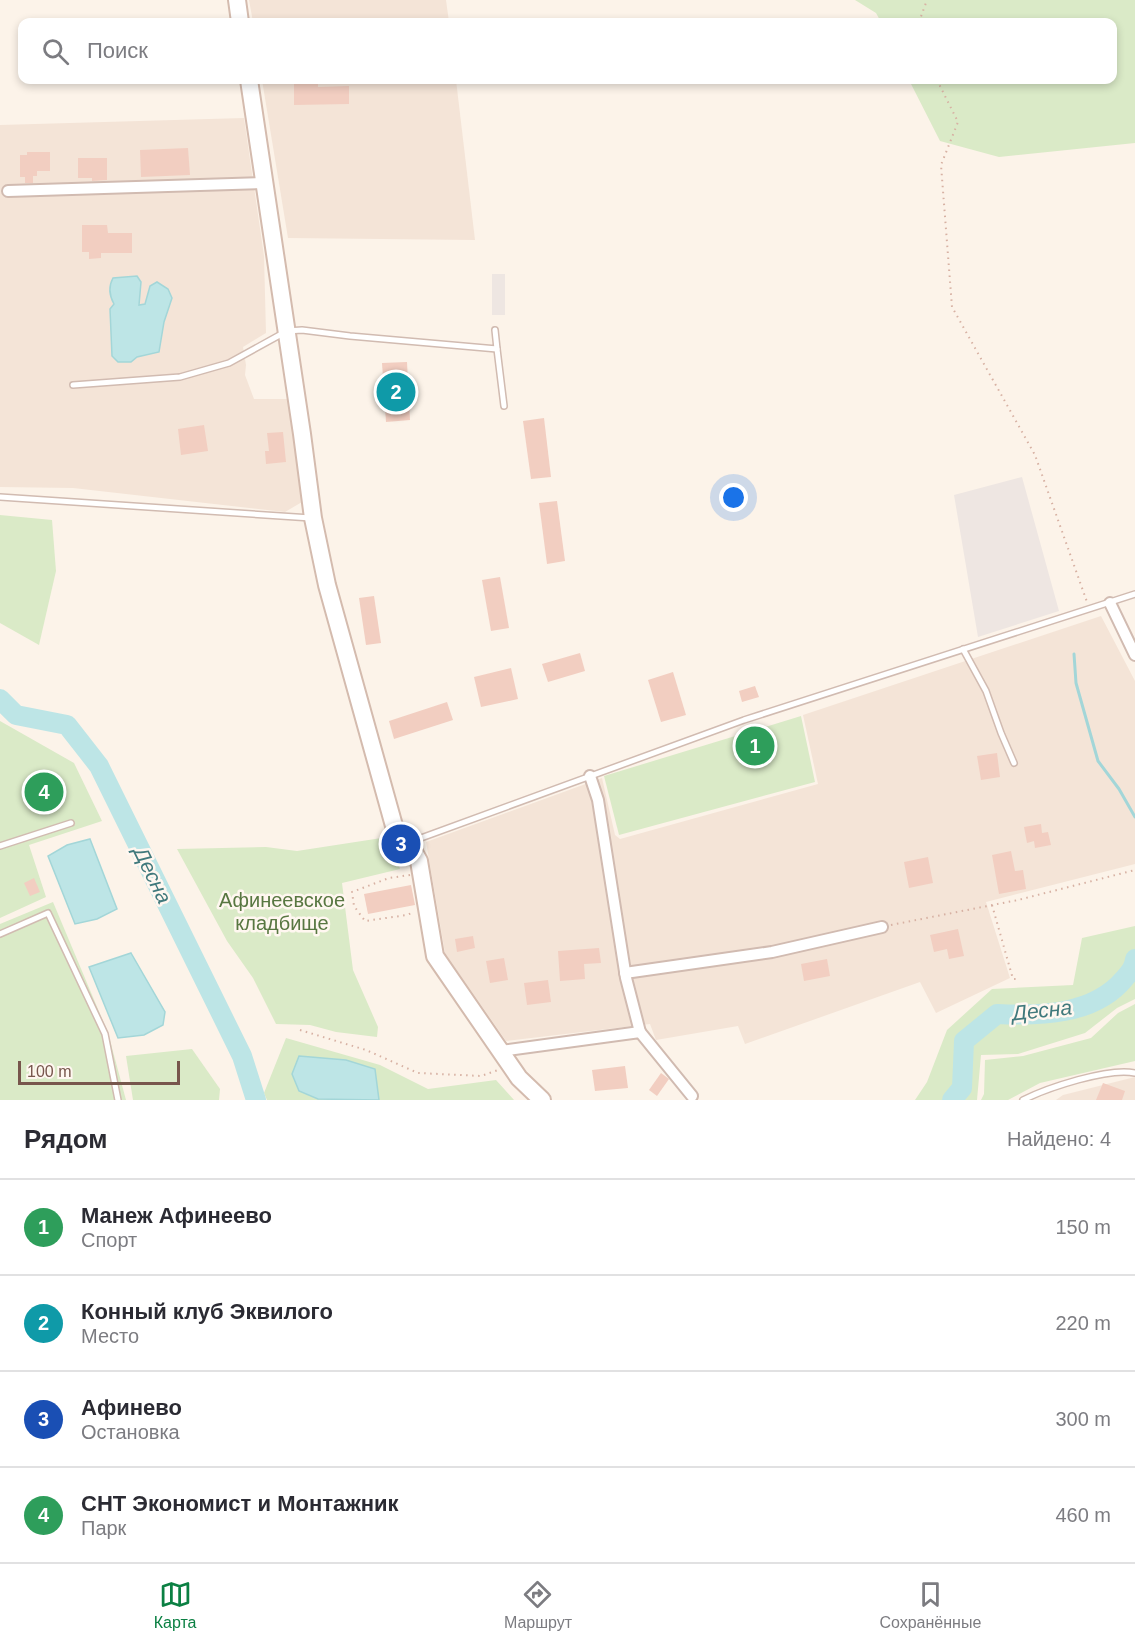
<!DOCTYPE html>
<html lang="ru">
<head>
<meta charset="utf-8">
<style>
	:root { --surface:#fff; --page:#f7f7f7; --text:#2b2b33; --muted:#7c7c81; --line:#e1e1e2; --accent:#0b8043 }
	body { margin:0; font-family:Helvetica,sans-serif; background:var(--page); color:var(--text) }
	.scale { position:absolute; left:18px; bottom:15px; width:162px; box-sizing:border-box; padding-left:6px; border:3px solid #77564c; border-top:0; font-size:16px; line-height:21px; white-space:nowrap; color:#77564c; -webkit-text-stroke:4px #fff7f0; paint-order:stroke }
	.you { position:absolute; left:734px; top:498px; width:21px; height:21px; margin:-15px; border:4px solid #fff; border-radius:50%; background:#1a73e8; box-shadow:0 0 0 9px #1a73e833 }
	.badge { display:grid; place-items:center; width:39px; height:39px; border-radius:50%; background:var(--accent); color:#fff; font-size:20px; font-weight:700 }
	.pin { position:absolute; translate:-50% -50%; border:3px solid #fff; box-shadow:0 2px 6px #0006 }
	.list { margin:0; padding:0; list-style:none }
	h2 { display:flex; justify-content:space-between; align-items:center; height:78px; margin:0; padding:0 24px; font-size:26px }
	h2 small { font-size:20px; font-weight:400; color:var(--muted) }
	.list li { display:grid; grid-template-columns:39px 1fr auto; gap:18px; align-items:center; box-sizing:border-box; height:96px; padding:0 24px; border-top:2px solid var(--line) }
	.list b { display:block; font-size:22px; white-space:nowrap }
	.list p { margin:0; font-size:20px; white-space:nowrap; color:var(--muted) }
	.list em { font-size:20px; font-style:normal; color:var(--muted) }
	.icon { flex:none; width:33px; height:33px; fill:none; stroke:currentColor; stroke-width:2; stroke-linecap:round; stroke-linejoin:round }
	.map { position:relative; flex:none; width:1135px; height:1100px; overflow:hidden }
	.search { position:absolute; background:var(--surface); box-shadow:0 3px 9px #0003; left:18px; right:18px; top:18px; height:66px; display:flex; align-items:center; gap:15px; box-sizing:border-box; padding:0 21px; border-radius:12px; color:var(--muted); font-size:22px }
	.sheet { height:462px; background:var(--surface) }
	nav { display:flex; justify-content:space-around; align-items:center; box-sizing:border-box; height:84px; border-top:2px solid var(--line); background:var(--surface); font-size:16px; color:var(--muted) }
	nav a { display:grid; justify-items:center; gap:3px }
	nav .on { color:var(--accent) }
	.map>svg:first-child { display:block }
</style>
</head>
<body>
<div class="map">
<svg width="1135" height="1100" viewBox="0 0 1135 1100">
	<rect width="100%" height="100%" fill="#fcf3e9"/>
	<g fill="#f4e4d7">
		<polygon points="249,0 446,0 449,22 253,22"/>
		<polygon points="262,80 456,80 475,240 288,238"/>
		<polygon points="244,118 264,256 266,333 243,347 246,365 245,375 254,399 295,399 302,502 285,512 73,488 0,487 0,125"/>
		<polygon points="1101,616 1135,681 1135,864 986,902 1010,978 936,1013 920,982 745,1044 738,1026 656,1040 650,1024 506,1041 445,953 426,842 602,778 615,835 620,839 818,784 803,715"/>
		<polygon points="1135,1077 1135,1100 1056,1100 1063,1095"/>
	</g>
	<g fill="#eee6e2">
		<rect x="492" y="274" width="13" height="41"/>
		<polygon points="1022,477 1059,611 978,637 954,495"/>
	</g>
	<g fill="#daeac7">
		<polygon points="855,0 1135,0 1135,143 999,157 940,141 909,80 1112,80 1112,22 881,22 876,13"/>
		<polygon points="0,515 52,520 56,571 39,645 0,623"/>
		<polygon points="801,716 815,782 619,835 604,776"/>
		<polygon points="0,721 74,763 102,821 29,845 46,897 0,918"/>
		<polygon points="388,837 400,869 342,883 353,970 378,1027 377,1037 336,1032 310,1025 276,1024 253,978 227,941 177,849 266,847 297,851"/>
		<polygon points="53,902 108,1033 126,1100 0,1100 0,924"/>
		<polygon points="1135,926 1135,999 1117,1008 1085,1033 1018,1054 981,1055 977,1100 915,1100 927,1082 947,1030 992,989 1073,985 1082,938"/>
		<polygon points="1135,1004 1135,1061 1040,1083 1008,1100 981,1100 984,1094 985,1060 1023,1056 1091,1038 1118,1013"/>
		<polygon points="286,1038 380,1065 428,1089 496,1080 514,1100 267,1100 264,1093"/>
		<polygon points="192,1049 220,1089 219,1100 133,1100 126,1056"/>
	</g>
	<g fill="#bde5e6" stroke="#a3d6d8" stroke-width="1.5">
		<path d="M137,276l4,6 -2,23 6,-1 5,-18 7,-4 11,7 4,9 -8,24 -5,30 -22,5 -6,5h-13l-6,-6 -2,-47 4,-5c-5,-9 -6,-17 -1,-26z"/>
		<polygon points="90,839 117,909 97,919 75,924 48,856 67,845"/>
		<polygon points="131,953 165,1012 163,1025 144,1035 118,1038 89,967"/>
		<polygon points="299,1056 346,1060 375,1069 379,1100 318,1099 299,1091 292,1074"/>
	</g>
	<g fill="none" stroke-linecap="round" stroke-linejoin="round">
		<polyline stroke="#a3d6d8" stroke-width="3" points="1074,654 1076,683 1098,761 1119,789 1135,817"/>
		<g stroke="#bde5e6" stroke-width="20">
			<polyline points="0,699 16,715 67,725 99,766 242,1056 256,1100"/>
			<path d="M952,1100l10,-12 2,-47 33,-27c43,2 97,1 127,-35 6,-7 10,-11 11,-20"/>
		</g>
	</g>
	<g fill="#f2cec1">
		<polygon points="294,82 318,82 318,87 349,86 349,104 294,105"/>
		<polygon points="188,148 190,175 141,177 140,150"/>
		<polygon points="27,152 50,152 50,171 37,171 37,176 33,176 33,183 25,183 25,177 20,177 20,155 27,155"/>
		<polygon points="78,158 107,158 107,180 92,181 92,178 78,178"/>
		<polygon points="82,225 107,225 108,233 132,233 132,253 101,253 101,258 89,259 89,252 82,252"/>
		<polygon points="407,362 410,420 386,422 382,363"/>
		<polygon points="544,418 551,477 531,479 523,421"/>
		<polygon points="204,425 208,451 181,455 178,429"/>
		<polygon points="283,432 286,462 266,464 265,451 269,451 267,433"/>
		<polygon points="557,501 565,561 547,564 539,503"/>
		<polygon points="500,577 509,628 491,631 482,580"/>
		<polygon points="374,596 381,643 366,645 359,598"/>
		<polygon points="580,653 585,671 548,682 542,664"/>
		<polygon points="511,668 518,699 481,707 474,677"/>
		<polygon points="673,672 686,715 661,722 648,680"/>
		<polygon points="755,686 759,697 742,702 739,691"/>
		<polygon points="447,702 453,720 394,739 389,721"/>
		<polygon points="997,753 1000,777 981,780 977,756"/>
		<polygon points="1041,824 1042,833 1048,832 1051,845 1035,848 1034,841 1027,843 1024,827"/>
		<polygon points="1011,851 1015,871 1023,870 1026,889 999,894 992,855"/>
		<polygon points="928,857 933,883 909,888 904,862"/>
		<polygon points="34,878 40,892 30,896 24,883"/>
		<polygon points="411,885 415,905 368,914 364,894"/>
		<polygon points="958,929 964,956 949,959 947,949 934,952 930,935"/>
		<polygon points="473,936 475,948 457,952 455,939"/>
		<polygon points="599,948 601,963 584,964 585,979 560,981 558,951"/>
		<polygon points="504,958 508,980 490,983 486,961"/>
		<polygon points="827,959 830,976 804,981 801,964"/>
		<polygon points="548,980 551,1002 527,1005 524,983"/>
		<polygon points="625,1066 628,1088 595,1091 592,1070"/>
		<polygon points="661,1073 669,1079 657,1096 649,1090"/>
		<polygon points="1103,1083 1125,1091 1122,1100 1096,1100"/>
	</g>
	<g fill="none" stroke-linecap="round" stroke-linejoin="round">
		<g stroke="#d1bbb1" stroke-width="8">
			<g id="lane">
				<polyline points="497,349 504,406"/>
				<polyline points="73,385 180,377 229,363 287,331 302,330 350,336 497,349 495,330"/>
				<polyline points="0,497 311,518"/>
				<polyline points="963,649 986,691 1001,733 1014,763"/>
				<polyline points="410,842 744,720 1135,594"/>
				<polyline points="0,846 71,823"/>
				<polyline points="0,934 48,913 105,1034 118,1100"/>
				<path d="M1023,1100c24,-12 86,-33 112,-27"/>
			</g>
		</g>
		<g stroke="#d1bbb1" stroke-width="14">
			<g id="street">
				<polyline points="8,191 265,183"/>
				<polyline points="1110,603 1135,655"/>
				<polyline points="590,776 598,800 626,978 640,1032"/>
				<polyline points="625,973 772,952 882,927"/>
				<polyline points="501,1051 640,1032 692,1096"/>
			</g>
		</g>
		<g stroke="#d4bbae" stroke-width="20">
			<g id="secondary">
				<polyline points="237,0 240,22"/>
				<polyline points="249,80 302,434 313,518 327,585 396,833 409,843 419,861 435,956 519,1078 542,1100"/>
			</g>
		</g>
		<g stroke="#d7b1a3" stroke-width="2" stroke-dasharray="1.5 4.5" stroke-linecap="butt">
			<polyline points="919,22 927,0"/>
			<polyline points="937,80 958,122 941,165 952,307 1035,455 1087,602"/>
			<polyline points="410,875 389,878 352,892 354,906 365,921 407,915 414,912"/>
			<polyline points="992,905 1013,979 1017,979"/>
			<polyline points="891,925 1018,900 1135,870"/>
			<polyline points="300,1030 366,1050 418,1073 481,1076 498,1070"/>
		</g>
		<use href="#lane" stroke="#fff" stroke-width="5"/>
		<use href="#street" stroke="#fff" stroke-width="10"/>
		<use href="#secondary" stroke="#fff" stroke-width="16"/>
	</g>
	<g text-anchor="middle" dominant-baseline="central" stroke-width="5" stroke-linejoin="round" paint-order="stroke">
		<g font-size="20" fill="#587741" stroke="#fff7f0">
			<text x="282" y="900">Афинеевское<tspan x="282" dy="23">кладбище</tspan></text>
		</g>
		<g font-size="21" font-style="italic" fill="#40797c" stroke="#fff7f0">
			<text transform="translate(153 875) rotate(64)">Десна</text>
			<text transform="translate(1042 1010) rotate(-6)">Десна</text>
		</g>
	</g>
</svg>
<div class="scale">100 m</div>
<div class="you"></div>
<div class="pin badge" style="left:755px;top:746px;background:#2e9e5b">1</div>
<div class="pin badge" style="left:396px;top:392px;background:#0f9aa8">2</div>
<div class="pin badge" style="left:401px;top:844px;background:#1a4fb4">3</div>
<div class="pin badge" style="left:44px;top:792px;background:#2e9e5b">4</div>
<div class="search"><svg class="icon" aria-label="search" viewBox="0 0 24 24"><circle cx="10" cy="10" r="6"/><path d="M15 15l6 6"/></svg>Поиск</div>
</div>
<section class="sheet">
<h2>Рядом<small>Найдено: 4</small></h2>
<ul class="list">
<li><span class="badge" style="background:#2e9e5b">1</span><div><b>Манеж Афинеево</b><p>Спорт</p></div><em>150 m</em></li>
<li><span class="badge" style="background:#0f9aa8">2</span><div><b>Конный клуб Эквилого</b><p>Место</p></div><em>220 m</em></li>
<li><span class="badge" style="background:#1a4fb4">3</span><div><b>Афинево</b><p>Остановка</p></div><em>300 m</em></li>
<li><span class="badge" style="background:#2e9e5b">4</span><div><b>СНТ Экономист и Монтажник</b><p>Парк</p></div><em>460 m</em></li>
</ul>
</section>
<nav>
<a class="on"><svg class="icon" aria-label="map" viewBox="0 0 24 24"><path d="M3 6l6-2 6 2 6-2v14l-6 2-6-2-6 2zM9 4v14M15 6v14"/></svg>Карта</a>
<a><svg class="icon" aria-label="directions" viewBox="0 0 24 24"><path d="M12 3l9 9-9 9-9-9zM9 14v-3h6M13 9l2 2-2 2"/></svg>Маршрут</a>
<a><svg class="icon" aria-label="saved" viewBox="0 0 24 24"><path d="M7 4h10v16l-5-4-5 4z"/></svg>Сохранённые</a>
</nav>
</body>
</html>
